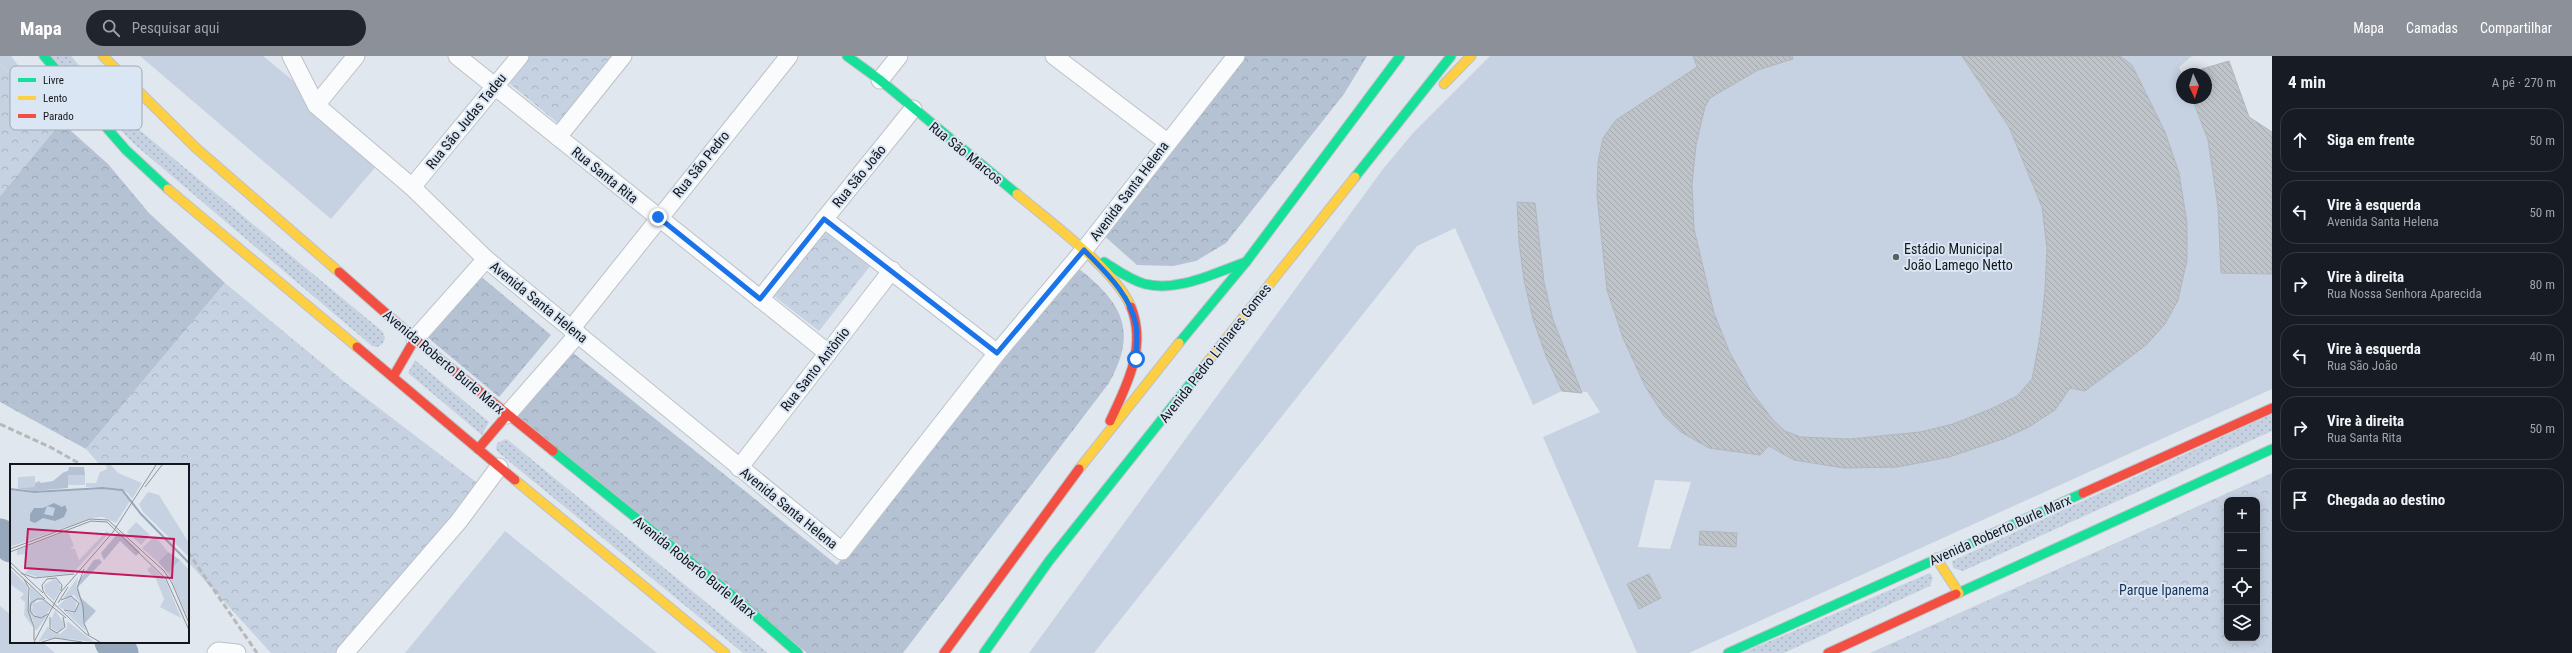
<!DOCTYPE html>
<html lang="pt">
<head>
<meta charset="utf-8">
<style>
	:root { --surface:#171b24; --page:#20242c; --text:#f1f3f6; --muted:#9ea1a6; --line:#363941; --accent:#8c9099 }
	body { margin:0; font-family:"Roboto Condensed",sans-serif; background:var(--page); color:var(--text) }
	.controls { position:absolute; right:12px; bottom:12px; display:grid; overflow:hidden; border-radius:8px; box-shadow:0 2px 10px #0003 }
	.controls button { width:36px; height:36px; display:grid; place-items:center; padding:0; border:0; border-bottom:1px solid var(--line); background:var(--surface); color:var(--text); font:20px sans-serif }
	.compass { position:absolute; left:2176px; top:12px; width:36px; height:36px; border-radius:50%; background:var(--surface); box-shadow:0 2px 10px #0003; rotate:176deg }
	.stop { position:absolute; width:12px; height:12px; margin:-9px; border:3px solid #1a73e8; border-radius:50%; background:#fff }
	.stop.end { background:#1a73e8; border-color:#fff; box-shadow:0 1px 4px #0008 }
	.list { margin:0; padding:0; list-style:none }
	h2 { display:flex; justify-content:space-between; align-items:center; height:52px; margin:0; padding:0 16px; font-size:17px }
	h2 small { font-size:13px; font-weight:400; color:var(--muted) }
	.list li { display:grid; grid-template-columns:26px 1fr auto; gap:12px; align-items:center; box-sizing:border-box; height:64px; margin:0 8px 8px; padding:0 8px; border:1px solid var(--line); border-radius:16px }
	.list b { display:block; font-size:15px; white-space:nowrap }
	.list p { margin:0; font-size:13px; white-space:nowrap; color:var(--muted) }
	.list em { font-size:13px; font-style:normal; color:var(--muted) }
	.icon { flex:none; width:22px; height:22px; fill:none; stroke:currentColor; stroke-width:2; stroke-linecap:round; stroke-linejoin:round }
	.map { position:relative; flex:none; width:2272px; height:597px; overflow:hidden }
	header { display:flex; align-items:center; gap:24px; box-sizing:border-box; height:56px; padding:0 20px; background:var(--accent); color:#fff }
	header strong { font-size:19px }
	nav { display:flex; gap:22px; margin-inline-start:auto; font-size:14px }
	.search { width:280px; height:36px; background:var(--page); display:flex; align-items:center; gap:10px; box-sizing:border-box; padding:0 14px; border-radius:22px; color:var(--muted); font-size:15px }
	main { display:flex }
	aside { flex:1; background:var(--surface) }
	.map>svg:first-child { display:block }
</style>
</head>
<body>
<header>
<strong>Mapa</strong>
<div class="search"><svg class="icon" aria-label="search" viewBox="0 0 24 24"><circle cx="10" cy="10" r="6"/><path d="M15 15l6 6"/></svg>Pesquisar aqui</div>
<nav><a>Mapa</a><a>Camadas</a><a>Compartilhar</a></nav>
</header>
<main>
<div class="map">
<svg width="2272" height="597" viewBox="0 0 2272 597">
	<defs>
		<pattern id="forest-crowns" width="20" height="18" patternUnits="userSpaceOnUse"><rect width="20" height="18" fill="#b4c2d3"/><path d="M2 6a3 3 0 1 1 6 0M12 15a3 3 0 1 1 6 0" fill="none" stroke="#9aa6b5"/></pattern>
		<pattern id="park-crowns" width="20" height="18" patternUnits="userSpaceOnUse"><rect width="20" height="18" fill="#c6d2e2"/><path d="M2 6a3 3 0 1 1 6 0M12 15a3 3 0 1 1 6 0" fill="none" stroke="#a9b4c1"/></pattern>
		<pattern id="garden-dots" width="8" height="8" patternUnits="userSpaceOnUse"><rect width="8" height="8" fill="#c6d2e2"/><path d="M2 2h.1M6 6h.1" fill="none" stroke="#a9b4c1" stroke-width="1.8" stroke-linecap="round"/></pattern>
		<pattern id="building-back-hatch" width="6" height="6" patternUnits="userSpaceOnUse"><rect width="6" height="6" fill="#bfc4ca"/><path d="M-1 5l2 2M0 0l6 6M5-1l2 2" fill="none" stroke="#a3a8ad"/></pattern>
	</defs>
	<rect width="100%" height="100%" fill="#e1e7ee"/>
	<g fill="#c6d2e2" fill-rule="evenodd">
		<polygon points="0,0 11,0 61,66 0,8"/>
		<polygon points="140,0 263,0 385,100 331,163"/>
		<path d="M1490,0h702l-13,11 3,7v24h24v-24h-21l44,-13 20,56 23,15v257l-583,264h-52l-94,-216 57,-25 -13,-20 -25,-1 -29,14 -78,-177 -38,18 -323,407h-65l354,-484 30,-36zM1655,424l36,2 -21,67 -32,-2zM1700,475l37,2 -1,13 -37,-1zM1649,518l12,24 -22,11 -12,-25z"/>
		<polygon points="505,475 657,597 405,597"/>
		<polygon points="0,550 11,559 11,586 42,586 55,597 0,597"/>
	</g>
	<g fill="url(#forest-crowns)">
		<polygon points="1242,0 1367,0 1344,38 1226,187 1196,205 1173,210 1137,209 1101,177"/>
		<polygon points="61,66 108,108 149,157 225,227 86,393 0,346 0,140"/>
		<path d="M1069,205c47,36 73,63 40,122l-206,270h-96l-291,-237 56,-64 265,213z"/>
		<polygon points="478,218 551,279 499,341 426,280"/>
	</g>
	<g fill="url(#park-crowns)" fill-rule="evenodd">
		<polygon points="523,0 614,0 559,68 504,23"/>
		<polygon points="0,8 61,66 0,140"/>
		<polygon points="823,171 871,209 819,275 770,237"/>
		<polygon points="225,227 346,327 484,432 344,597 271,597 188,506 188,409 100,409 86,393"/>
		<path d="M2272,417v180h-402zM2227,444h30v138h-30z"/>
	</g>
	<g fill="url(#garden-dots)">
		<polygon points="51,0 71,0 102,36 143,77 383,276 385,282 383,287 378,291 372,290 133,87"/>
		<polygon points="415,304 489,366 482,379 408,317"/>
		<polygon points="2272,358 2272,375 1963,515 1953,512 1952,505"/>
		<polygon points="506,383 508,384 768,597 743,597 499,397 496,393 497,387"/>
		<polygon points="1930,517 1933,522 1930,530 1784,597 1742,597"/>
	</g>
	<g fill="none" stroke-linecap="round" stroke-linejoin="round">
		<g stroke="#98a8bc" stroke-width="33">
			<polyline points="0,479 11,490"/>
			<polyline points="111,586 122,597"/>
		</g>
	</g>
	<g fill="url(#building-back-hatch)" stroke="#b1b6bc">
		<polygon points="1693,0 1792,0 1793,3 1758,14 1710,42 1705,51 1696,89 1692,128 1694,173 1714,257 1729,295 1751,335 1773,364 1785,375 1801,381 1850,383 1920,376 1953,368 1993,352 2017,340 2032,323 2040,281 2045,234 2047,192 2042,151 2009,71 1962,0 2120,0 2132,9 2165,76 2179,117 2187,167 2187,204 2178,244 2165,268 2146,289 2085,335 2070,332 2055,354 2029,371 2003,383 1949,401 1898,411 1844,412 1794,404 1769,390 1760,399 1709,392 1681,376 1664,360 1645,330 1623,282 1607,234 1597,139 1598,106 1603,82 1616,64 1697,11"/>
		<polygon points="2229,5 2249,61 2272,76 2272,218 2221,217 2218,151 2208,84 2192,42 2206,42 2206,18 2185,18"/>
		<polygon points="1517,146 1535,147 1544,226 1553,264 1582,337 1562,335 1546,300 1533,263 1524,224 1519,186"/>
		<polygon points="1700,475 1737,477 1736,491 1699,489"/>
		<polygon points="1649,518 1661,542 1639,553 1627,528"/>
	</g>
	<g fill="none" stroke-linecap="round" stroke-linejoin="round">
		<g stroke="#bdc2c7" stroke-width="19">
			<g id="street">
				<polyline points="291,0 316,49 412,131 486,203 842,495 997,297 1084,194 1236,0"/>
				<polyline points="457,0 828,297"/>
				<polyline points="1054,0 1167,86"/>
				<polyline points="880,24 899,0"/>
				<polyline points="316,49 356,0"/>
				<polyline points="558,81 623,0"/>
				<polyline points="412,131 520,0"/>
				<polyline points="824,163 997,297"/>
				<polyline points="760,243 913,53"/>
				<polyline points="571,273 789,0"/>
				<polyline points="415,283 486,203"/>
				<polyline points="507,359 578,278"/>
				<polyline points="739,412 892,214"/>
				<polyline points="216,597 218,595 237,597"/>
				<polyline points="345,597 459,465 499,411"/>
			</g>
		</g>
		<g stroke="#bdc2c7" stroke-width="11">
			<g id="fast">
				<polyline points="44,0 126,94 168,133"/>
				<polyline points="847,0 880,24 1017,138"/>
				<polyline points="1355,121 1451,0"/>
				<path d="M1104,206c13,8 26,18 41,22 34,8 69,-11 101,-22"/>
				<polyline points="1179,287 1246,206 1400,0"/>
				<polyline points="553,395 733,540 798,597"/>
				<polyline points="1956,538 2272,393"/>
				<polyline points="984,597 1049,505 1206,308"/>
				<polyline points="1728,597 2083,437"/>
			</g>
		</g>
		<g stroke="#bdc2c7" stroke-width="11">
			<g id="slow">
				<polyline points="103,0 196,92 339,216"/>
				<polyline points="1444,28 1471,0"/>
				<polyline points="168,133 357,291"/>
				<path d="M1017,138c32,27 99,76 114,113"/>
				<polyline points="1206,308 1355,121"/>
				<polyline points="1079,413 1179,287"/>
				<polyline points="515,424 725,597"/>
				<polyline points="1936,502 1959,537"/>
			</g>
		</g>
		<g stroke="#bdc2c7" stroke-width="11">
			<g id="jam">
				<polyline points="339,216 415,283 553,395"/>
				<polyline points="357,291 515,424"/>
				<polyline points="393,321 415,283"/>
				<path d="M1110,365c17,-36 37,-74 21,-114"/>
				<polyline points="478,393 507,359"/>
				<polyline points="2083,437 2272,352"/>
				<polyline points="944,597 1079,413"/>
				<polyline points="1828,597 1956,538"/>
			</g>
		</g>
		<use href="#street" stroke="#fafbfc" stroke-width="17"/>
		<use href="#fast" stroke="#16e098" stroke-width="9"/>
		<use href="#slow" stroke="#ffcf43" stroke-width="9"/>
		<use href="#jam" stroke="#f24e42" stroke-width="9"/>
		<g stroke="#b6b8ba" stroke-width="3" stroke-dasharray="6 3" stroke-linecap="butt">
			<polyline points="0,368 52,392 82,409"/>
			<polyline points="188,496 257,597"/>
		</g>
	</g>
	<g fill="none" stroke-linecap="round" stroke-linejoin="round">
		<path stroke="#1a73e8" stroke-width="5" d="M658,161l102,82 64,-80 173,134 87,-103c21,22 46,44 52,75 2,11 0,23 0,34"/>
	</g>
	<circle fill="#5b6065" stroke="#dbe6f4" stroke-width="1.5" cx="1896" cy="201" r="4"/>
	<g text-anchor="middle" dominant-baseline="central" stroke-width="4" stroke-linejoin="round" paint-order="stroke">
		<g font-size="14" fill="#13171b" stroke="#dbe6f4">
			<text transform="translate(466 65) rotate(-51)">Rua São Judas Tadeu</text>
			<text transform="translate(966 97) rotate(39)">Rua São Marcos</text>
			<text transform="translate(701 108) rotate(-51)">Rua São Pedro</text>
			<text transform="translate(605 119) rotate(39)">Rua Santa Rita</text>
			<text transform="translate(859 120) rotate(-51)">Rua São João</text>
			<text transform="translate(1129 135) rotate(-53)">Avenida Santa Helena</text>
			<text transform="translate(539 246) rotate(39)">Avenida Santa Helena</text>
			<text transform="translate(1215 297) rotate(-52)">Avenida Pedro Linhares Gomes</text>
			<text transform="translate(444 306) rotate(40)">Avenida Roberto Burle Marx</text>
			<text transform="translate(815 313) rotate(-52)">Rua Santo Antônio</text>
			<text transform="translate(789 452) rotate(39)">Avenida Santa Helena</text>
			<text transform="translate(2000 474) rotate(-24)">Avenida Roberto Burle Marx</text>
			<text transform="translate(695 511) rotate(39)">Avenida Roberto Burle Marx</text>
		</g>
		<g font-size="14" fill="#13171b" stroke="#dbe6f4" text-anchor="start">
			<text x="1904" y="193">Estádio Municipal<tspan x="1904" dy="16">João Lamego Netto</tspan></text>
		</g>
		<g font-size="14" fill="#143257" stroke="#dbe6f4">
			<text x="2164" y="534">Parque Ipanema</text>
		</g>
	</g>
	<g transform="translate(10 408)">
		<rect width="179" height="179" fill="#e1e7ee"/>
		<path d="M58,11h17v10h-17zM25,12v11l-17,1v-11zM138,28l11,3 30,48v14l-46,-45 -4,-8zM126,58l14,13 -9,10 -14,-13zM58,67l6,15 -4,2 5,1 4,11 28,-29 2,2 -36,40 -35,4 -13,-4 6,-6 -3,1 -4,-7 2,-7 -9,1v-5zM141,102l15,15 15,37 -21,-11 4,-8 -8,-20 -9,-9zM0,105l17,16 6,42 -9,-12 1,-13 -5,-4 4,-4 -14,-10zM158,109l12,15 9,23v9z" fill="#c6d2e2"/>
		<path d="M59,3h15l1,8h-17v13l-34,3 -18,-3 19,-1v-4l4,-2 2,2 12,-2 11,-9 4,-1zM109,68l21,20 -4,4 -16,-15 -16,19 -3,-7zM158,88l12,8 -12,13 -10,-11zM89,95l3,3 -24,25 3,11 15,13 -11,12 -7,-31v-10l16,-22z" fill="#b4c2d3"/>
		<path d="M96,1h5l7,8 24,10 -10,16 -4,-6 -10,-5 -32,-1v-4h10l4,-11 7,-3z" fill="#c6d2e2"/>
		<path d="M93,25l18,1 9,11 -14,22 -13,-6 -11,1 -82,29v-57l23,3zM145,72l13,16 -10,10 -16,-14zM170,96l9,10v41l-9,-23 -12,-15z" fill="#c6d2e2"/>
		<path d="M68,113l-2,11 5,13 5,30 -22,-20 9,2 7,-11 -6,-7 -11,3zM44,115l5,3 2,7 -7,12 -9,-9 -1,-7zM20,122l14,13h-6l-7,8 3,9h13l-11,15 -6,-20zM59,132l8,4 -2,11 -12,-2 -5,-3zM33,136l9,6 -7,10h-9l-4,-5 1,-7zM45,146l10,15 -6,7 -7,-3 -2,-7zM57,157l27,21 -25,-3h-23l-8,3 10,-16 2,4 10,4 7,-6z" fill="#c6d2e2"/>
		<path d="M44,39l8,4 3,-2 2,5 -3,7 -9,4 -12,-3 -8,5 -5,-2v-7l4,-6h9zM37,42l8,2 -2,8 -9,-2z" fill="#98a8bc" fill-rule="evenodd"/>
		<path fill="none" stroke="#98a8bc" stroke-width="2" d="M0,25l24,3 69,-4 19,2 19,24 48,49"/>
		<path fill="none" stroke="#8f949a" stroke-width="1" d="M135,23l17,-22M0,85l80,-30 18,1 56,51 8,12 17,40M0,88l81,-31 16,1 59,57 23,51M0,98l33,31M0,102l35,33M74,105l-7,19 6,18 1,17 5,12M11,109l14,5 39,-4M14,115l5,9 -1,23 6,16v13M51,127l1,-6 -6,-7 -9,1 -5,6 1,6 4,6 39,37 14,8M51,136l10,-4 8,7 -4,9 -11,-2M48,139l10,-16M38,150l-7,4 -7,-2 -4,-5 1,-8 6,-4h6l23,19M40,153v12l7,4 8,-6 -2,-10M24,178l26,-49 53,-61 43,-67M32,178l13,-4 27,4"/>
		<path fill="#c2185b" fill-opacity="0.15" stroke="#c2185b" stroke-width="2" d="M18,65l146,10 -2,39 -147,-10z"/>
		<rect width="179" height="179" fill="none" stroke="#13171b" stroke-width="2"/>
	</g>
	<rect x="10" y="10" width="132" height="64" rx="6" fill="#dbe6f4" stroke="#9fa8b3" stroke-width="1"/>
	<rect x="18" y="22" width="18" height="4" fill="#16e098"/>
	<rect x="18" y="40" width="18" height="4" fill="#ffcf43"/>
	<rect x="18" y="58" width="18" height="4" fill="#f24e42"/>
	<g font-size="11" fill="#13171b">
		<text x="43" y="28">Livre</text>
		<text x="43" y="46">Lento</text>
		<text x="43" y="64">Parado</text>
	</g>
</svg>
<div class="controls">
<button>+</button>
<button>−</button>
<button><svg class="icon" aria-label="locate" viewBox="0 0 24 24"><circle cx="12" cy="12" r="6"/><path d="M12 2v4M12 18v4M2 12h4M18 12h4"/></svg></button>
<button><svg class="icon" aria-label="layers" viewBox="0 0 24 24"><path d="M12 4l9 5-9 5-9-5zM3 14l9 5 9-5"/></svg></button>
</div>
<svg class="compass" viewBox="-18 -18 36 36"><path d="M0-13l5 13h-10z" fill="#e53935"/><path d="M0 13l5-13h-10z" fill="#9ea1a6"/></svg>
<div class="stop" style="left:1136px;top:303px"></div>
<div class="stop end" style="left:658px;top:161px"></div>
</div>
<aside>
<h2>4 min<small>A pé · 270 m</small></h2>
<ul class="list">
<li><svg class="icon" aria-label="ahead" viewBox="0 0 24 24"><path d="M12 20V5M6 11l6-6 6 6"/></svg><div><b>Siga em frente</b></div><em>50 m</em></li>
<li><svg class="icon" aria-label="left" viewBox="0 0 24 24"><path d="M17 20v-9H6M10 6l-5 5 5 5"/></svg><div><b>Vire à esquerda</b><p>Avenida Santa Helena</p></div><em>50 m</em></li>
<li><svg class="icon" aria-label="right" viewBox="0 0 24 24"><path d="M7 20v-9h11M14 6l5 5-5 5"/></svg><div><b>Vire à direita</b><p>Rua Nossa Senhora Aparecida</p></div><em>80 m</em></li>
<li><svg class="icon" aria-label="left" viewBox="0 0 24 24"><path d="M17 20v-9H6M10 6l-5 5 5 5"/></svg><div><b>Vire à esquerda</b><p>Rua São João</p></div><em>40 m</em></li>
<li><svg class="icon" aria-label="right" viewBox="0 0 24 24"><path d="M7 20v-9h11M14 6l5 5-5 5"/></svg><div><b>Vire à direita</b><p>Rua Santa Rita</p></div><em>50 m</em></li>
<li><svg class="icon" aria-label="arrive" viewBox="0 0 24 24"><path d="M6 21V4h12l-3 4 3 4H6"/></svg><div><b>Chegada ao destino</b></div></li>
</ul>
</aside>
</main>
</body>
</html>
